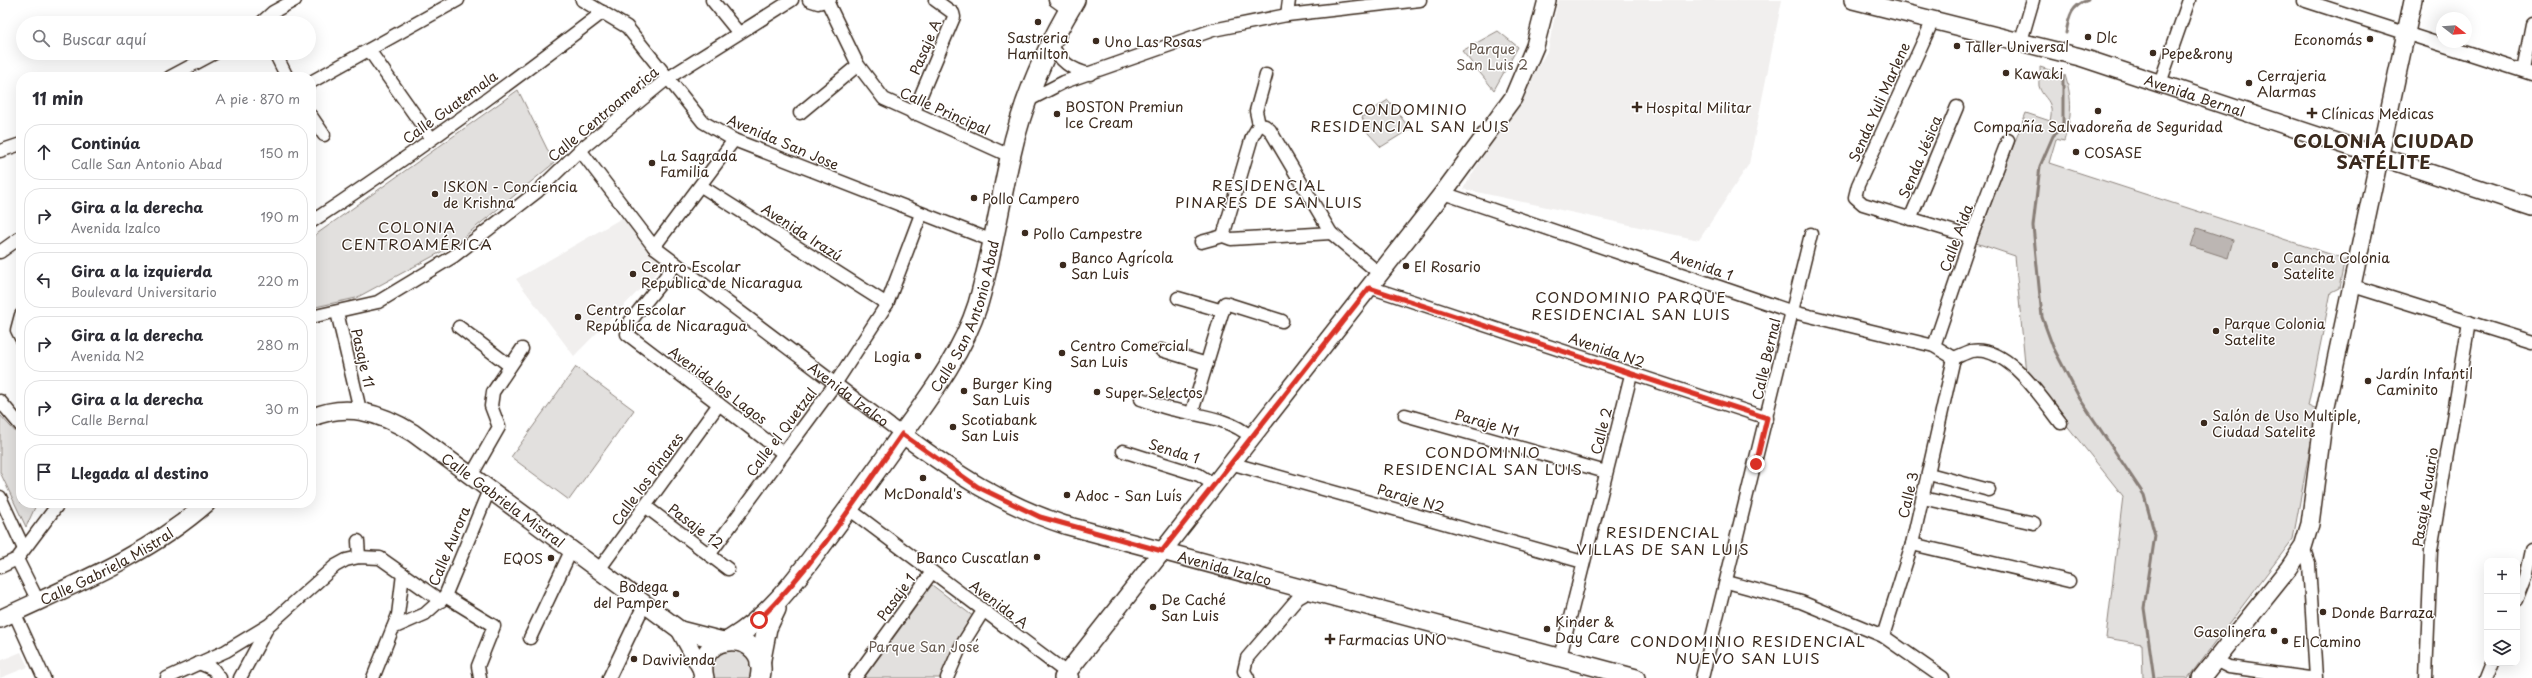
<!DOCTYPE html>
<html lang="es">
<head>
<meta charset="utf-8">
<style>
	:root { --surface:#fff; --page:#f7f7f7; --text:#2b2b33; --muted:#7c7c81; --line:#e1e1e2 }
	body { margin:0; font-family:"Playpen Sans",sans-serif; background:var(--page); color:var(--text) }
	.controls { position:absolute; right:12px; bottom:12px; display:grid; overflow:hidden; border-radius:8px; box-shadow:0 4px 16px #0002 }
	.controls button { width:36px; height:36px; display:grid; place-items:center; padding:0; border:0; border-bottom:1px solid var(--line); background:var(--surface); color:var(--text); font:20px sans-serif }
	.compass { position:absolute; left:2436px; top:12px; width:36px; height:36px; border-radius:50%; background:var(--surface); box-shadow:0 4px 16px #0002; rotate:107deg }
	.stop { position:absolute; width:12px; height:12px; margin:-9px; border:3px solid #d93025; border-radius:50%; background:#fff }
	.stop.end { background:#d93025; border-color:#fff; box-shadow:0 1px 4px #0008 }
	.list { margin:0; padding:0; list-style:none }
	h2 { display:flex; justify-content:space-between; align-items:center; height:52px; margin:0; padding:0 16px; font-size:17px }
	h2 small { font-size:13px; font-weight:400; color:var(--muted) }
	.list li { display:grid; grid-template-columns:26px 1fr auto; gap:12px; align-items:center; box-sizing:border-box; height:56px; margin:0 8px 8px; padding:0 8px; border:1px solid var(--line); border-radius:16px }
	.list b { display:block; font-size:15px; white-space:nowrap }
	.list p { margin:0; font-size:13px; white-space:nowrap; color:var(--muted) }
	.list em { font-size:13px; font-style:normal; color:var(--muted) }
	.icon { flex:none; width:22px; height:22px; fill:none; stroke:currentColor; stroke-width:2; stroke-linecap:round; stroke-linejoin:round }
	.map { position:relative; flex:none; width:2532px; height:678px; overflow:hidden }
	.search { position:absolute; background:var(--surface); box-shadow:0 4px 16px #0002; left:16px; top:16px; width:300px; height:44px; display:flex; align-items:center; gap:10px; box-sizing:border-box; padding:0 14px; border-radius:22px; color:var(--muted); font-size:15px }
	.panel { position:absolute; background:var(--surface); box-shadow:0 4px 16px #0002; left:16px; top:72px; width:300px; height:436px; border-radius:16px }
	.map>svg:first-child { display:block }
</style>
</head>
<body>
<div class="map">
<svg width="2532" height="678" viewBox="0 0 2532 678">
	<rect width="100%" height="100%" fill="#fff"/>
	<filter id="ink" filterUnits="userSpaceOnUse"><feTurbulence type="fractalNoise" baseFrequency=".025" numOctaves="2"/><feDisplacementMap in="SourceGraphic" scale="8" xChannelSelector="R" yChannelSelector="G"/><feConvolveMatrix kernelMatrix="1 2 1 2 8 2 1 2 1" color-interpolation-filters="sRGB"/></filter>
	<g filter="url(#ink)">
		<g fill="#f1efee">
			<polygon points="1558,0 1782,0 1749,164 1699,240 1463,189 1548,50"/>
			<polygon points="622,218 662,267 574,356 516,279"/>
			<polygon points="21,652 28,667 0,678 0,661"/>
		</g>
		<g fill="#e2e0de" stroke="#8e857e">
			<polygon points="1498,31 1518,47 1494,90 1462,51"/>
			<path d="M2040,67l25,8c8,27 7,39 -1,66l-8,-2 -7,24 296,96 -6,29 -8,4 -23,114 9,4 -24,129 -105,139h-45l-1,-34 -36,-6 17,-142 -97,-122 -11,-118 -39,-13 50,-130 24,8c5,-22 -7,-21 -11,-35 -1,-5 2,-13 1,-19z"/>
			<polygon points="518,90 554,163 454,245 356,298 311,308 311,238"/>
			<polygon points="1388,100 1410,129 1381,147 1368,133 1362,117"/>
			<polygon points="576,367 634,410 569,500 511,457"/>
			<polygon points="0,415 21,438 21,503 37,503 26,527 0,472"/>
			<polygon points="932,585 974,617 942,678 864,678"/>
			<polygon points="720,648 749,653 754,678 709,678 708,675"/>
		</g>
		<polygon fill="#bcb6b3" stroke="#887e77" points="2197,228 2233,240 2228,258 2191,246"/>
		<g fill="none" stroke-linecap="round" stroke-linejoin="round">
			<g stroke="#887e77" stroke-width="3">
				<path d="M2066,33c3,-17 5,-27 22,-33"/>
				<polyline points="2063,76 2063,125 2053,136 2040,166 2033,226 2042,317 2053,347 2080,399 2144,495 2155,535 2144,608 2154,678"/>
			</g>
			<g stroke="#3b2a1e" stroke-width="15">
				<g id="street">
					<polyline points="582,0 627,27 703,122 734,140 993,241"/>
					<polyline points="712,0 738,32"/>
					<polyline points="809,0 818,3 830,0"/>
					<polyline points="1055,0 1069,10"/>
					<polyline points="2303,0 2532,74"/>
					<polyline points="827,1 858,65 884,99 1010,156"/>
					<polyline points="1287,15 1289,0"/>
					<polyline points="1933,20 1858,185 1855,197 1863,204 1971,237"/>
					<polyline points="261,23 273,12 295,0"/>
					<polyline points="2021,41 2033,0"/>
					<path d="M1051,44c9,17 20,26 39,30"/>
					<polyline points="369,50 431,138"/>
					<polyline points="275,53 287,77"/>
					<polyline points="2523,70 2532,24"/>
					<polyline points="170,77 215,53"/>
					<polyline points="311,82 458,0"/>
					<polyline points="2160,83 2189,0"/>
					<polyline points="1027,101 1064,82 1213,30 1287,15 1420,0"/>
					<polyline points="800,113 858,65"/>
					<polyline points="913,114 954,17 953,13 935,0"/>
					<polyline points="311,116 324,135"/>
					<polyline points="1259,125 1265,126 1270,130 1331,233 1380,274"/>
					<polyline points="1259,125 1256,111 1266,75"/>
					<path id="s1" d="M580,150l74,97 248,187"/>
					<polyline points="0,151 21,144"/>
					<polyline points="701,186 887,304"/>
					<polyline points="1443,193 1793,312 1934,346 1954,358"/>
					<polyline points="1910,219 1957,107"/>
					<path d="M311,222c100,-66 197,-137 292,-210"/>
					<polyline points="1223,236 1252,137 1259,125"/>
					<polyline points="1201,242 1223,236 1231,239 1331,233"/>
					<polyline points="654,247 734,140"/>
					<polyline points="0,252 21,237"/>
					<polyline points="675,265 629,323 627,334 783,453"/>
					<polyline points="2353,286 2532,342"/>
					<polyline points="1369,287 1767,418"/>
					<polyline points="1178,298 1223,311"/>
					<polyline points="337,312 360,410"/>
					<polyline points="21,315 17,330 21,338"/>
					<polyline points="311,317 378,302 454,256 538,191 580,150 668,78 792,0"/>
					<polyline points="459,327 510,366"/>
					<polyline points="1934,346 1971,237 2008,140"/>
					<polyline points="1161,350 1207,364"/>
					<path d="M1954,358c5,-2 11,-5 17,-7 37,-7 71,48 90,72"/>
					<path d="M1141,399c11,4 23,9 35,11 25,6 55,9 75,27"/>
					<polyline points="0,401 21,426"/>
					<polyline points="1192,412 1225,303 1282,321"/>
					<polyline points="1405,415 1606,472"/>
					<polyline points="1123,451 1199,475 1213,484"/>
					<polyline points="1230,463 1583,562"/>
					<polyline points="1929,474 1989,490"/>
					<polyline points="471,476 499,427 491,406 493,392 522,349"/>
					<polyline points="0,497 24,549"/>
					<polyline points="1923,498 2034,523"/>
					<polyline points="645,506 728,569"/>
					<polyline points="849,509 1072,677"/>
					<polyline points="358,541 359,557"/>
					<polyline points="1912,544 2069,581"/>
					<polyline points="2303,547 2309,564 2316,678"/>
					<polyline points="709,555 835,384 887,304 921,214"/>
					<polyline points="17,559 38,601"/>
					<polyline points="0,567 17,559 59,503"/>
					<polyline points="598,571 719,404"/>
					<polyline points="1727,582 1801,602 1883,636 1943,678"/>
					<polyline points="445,596 494,626 478,666 480,678"/>
					<polyline points="2517,600 2526,577 2532,549"/>
					<polyline points="14,612 44,678"/>
					<polyline points="393,628 425,614 445,596 489,490"/>
					<polyline points="1883,636 1912,544 1954,358"/>
					<polyline points="530,638 571,551"/>
					<polyline points="1560,657 1631,375"/>
					<polyline points="2215,660 2229,667 2309,678"/>
					<polyline points="199,663 213,669 220,678"/>
					<polyline points="167,678 226,651 269,625 335,566 346,560 359,557 380,558 441,601"/>
					<polyline points="240,678 266,630"/>
					<polyline points="373,678 398,615 403,574"/>
					<polyline points="609,678 644,605"/>
					<polyline points="855,678 932,572"/>
					<polyline points="947,678 960,648 983,611"/>
					<polyline points="1248,678 1244,671 1247,658 1298,598 1312,590"/>
					<polyline points="1702,678 1811,234"/>
					<polyline points="2426,678 2431,550 2469,322"/>
					<polyline points="2486,678 2492,663"/>
				</g>
			</g>
			<g stroke="#3b2a1e" stroke-width="20">
				<g id="secondary">
					<path id="s2" d="M1853,0l227,57 452,150"/>
					<path id="s3" d="M311,418c36,-16 70,-5 102,15l267,197 43,11"/>
					<path id="s4" d="M902,434c52,39 101,71 163,91l571,153"/>
					<path id="s5" d="M0,619c72,-34 147,-63 207,-116"/>
					<polyline points="680,630 702,670"/>
					<polyline points="1063,678 1443,193 1513,98 1535,46 1547,0"/>
					<polyline points="2201,678 2289,568 2303,547 2310,524 2324,416 2413,0"/>
				</g>
			</g>
			<g stroke="#3b2a1e" stroke-width="22">
				<g id="primary">
					<path id="s6" d="M730,640c38,-23 62,-55 88,-90 23,-31 46,-62 68,-93 34,-49 74,-96 92,-153 14,-48 21,-97 32,-146 12,-55 36,-110 65,-158"/>
					<polyline points="760,664 767,628 776,609"/>
					<path d="M704,678c-12,-49 67,-50 56,0"/>
				</g>
			</g>
			<use href="#street" stroke="#fff" stroke-width="12"/>
			<use href="#secondary" stroke="#fff" stroke-width="17"/>
			<use href="#primary" stroke="#fff" stroke-width="19"/>
		</g>
	</g>
	<g fill="none" stroke-linecap="round" stroke-linejoin="round" filter="url(#ink)">
		<path stroke="#d93025" stroke-width="5" d="M759,620c55,-55 99,-123 143,-186l76,53 62,30 122,34 207,-263 398,130 -11,46"/>
	</g>
	<g fill="#3b2a1e" stroke="#fff" stroke-width="1.5">
		<circle cx="1038" cy="22" r="4"/>
		<circle cx="2088" cy="37" r="4"/>
		<circle cx="2370" cy="39" r="4"/>
		<circle cx="1096" cy="41" r="4"/>
		<circle cx="1957" cy="46" r="4"/>
		<circle cx="2153" cy="53" r="4"/>
		<circle cx="2006" cy="73" r="4"/>
		<circle cx="2249" cy="83" r="4"/>
		<path d="M1635 101h4v4h4v4h-4v4h-4v-4h-4v-4h4z"/>
		<circle cx="2098" cy="111" r="4"/>
		<path d="M2310 107h4v4h4v4h-4v4h-4v-4h-4v-4h4z"/>
		<circle cx="1057" cy="114" r="4"/>
		<circle cx="2076" cy="152" r="4"/>
		<circle cx="652" cy="163" r="4"/>
		<circle cx="435" cy="194" r="4"/>
		<circle cx="974" cy="198" r="4"/>
		<circle cx="1025" cy="233" r="4"/>
		<circle cx="1063" cy="265" r="4"/>
		<circle cx="2275" cy="265" r="4"/>
		<circle cx="1406" cy="266" r="4"/>
		<circle cx="633" cy="274" r="4"/>
		<circle cx="578" cy="317" r="4"/>
		<circle cx="2216" cy="331" r="4"/>
		<circle cx="1062" cy="353" r="4"/>
		<circle cx="918" cy="356" r="4"/>
		<circle cx="2368" cy="381" r="4"/>
		<circle cx="964" cy="391" r="4"/>
		<circle cx="1097" cy="392" r="4"/>
		<circle cx="2204" cy="423" r="4"/>
		<circle cx="953" cy="427" r="4"/>
		<circle cx="923" cy="478" r="4"/>
		<circle cx="1067" cy="495" r="4"/>
		<circle cx="1037" cy="557" r="4"/>
		<circle cx="551" cy="558" r="4"/>
		<circle cx="676" cy="594" r="4"/>
		<circle cx="1153" cy="607" r="4"/>
		<circle cx="2323" cy="612" r="4"/>
		<circle cx="1547" cy="629" r="4"/>
		<circle cx="2274" cy="631" r="4"/>
		<path d="M1328 633h4v4h4v4h-4v4h-4v-4h-4v-4h4z"/>
		<circle cx="2285" cy="641" r="4"/>
		<circle cx="634" cy="659" r="4"/>
	</g>
	<g text-anchor="middle" dominant-baseline="central" stroke-width="3" stroke-linejoin="round" paint-order="stroke">
		<g font-size="14" fill="#3b2a1e" stroke="#fff" text-anchor="start">
			<text x="1038" y="37" text-anchor="middle">Sastreria<tspan x="1038" dy="16">Hamilton</tspan></text>
			<text x="2096" y="37">Dlc</text>
			<text x="2362" y="39" text-anchor="end">Economás</text>
			<text x="1104" y="41">Uno Las Rosas</text>
			<text x="1965" y="46">Taller Universal</text>
			<text x="2161" y="53">Pepe&amp;rony</text>
			<text x="2014" y="73">Kawaki</text>
			<text x="2257" y="75">Cerrajeria<tspan x="2257" dy="16">Alarmas</tspan></text>
			<text x="1065" y="106">BOSTON Premiun<tspan x="1065" dy="16">Ice Cream</tspan></text>
			<text x="1646" y="107">Hospital Militar</text>
			<text x="2321" y="113">Clínicas Medicas</text>
			<text x="2098" y="126" text-anchor="middle">Compañía Salvadoreña de Seguridad</text>
			<text x="2084" y="152">COSASE</text>
			<text x="660" y="155">La Sagrada<tspan x="660" dy="16">Familia</tspan></text>
			<text x="443" y="186">ISKON - Conciencia<tspan x="443" dy="16">de Krishna</tspan></text>
			<text x="982" y="198">Pollo Campero</text>
			<text x="1033" y="233">Pollo Campestre</text>
			<text x="1071" y="257">Banco Agrícola<tspan x="1071" dy="16">San Luis</tspan></text>
			<text x="2283" y="257">Cancha Colonia<tspan x="2283" dy="16">Satelite</tspan></text>
			<text x="641" y="266">Centro Escolar<tspan x="641" dy="16">Republica de Nicaragua</tspan></text>
			<text x="1414" y="266">El Rosario</text>
			<text x="586" y="309">Centro Escolar<tspan x="586" dy="16">República de Nicaragua</tspan></text>
			<text x="2224" y="323">Parque Colonia<tspan x="2224" dy="16">Satelite</tspan></text>
			<text x="1070" y="345">Centro Comercial<tspan x="1070" dy="16">San Luis</tspan></text>
			<text x="910" y="356" text-anchor="end">Logia</text>
			<text x="2376" y="373">Jardín Infantil<tspan x="2376" dy="16">Caminito</tspan></text>
			<text x="972" y="383">Burger King<tspan x="972" dy="16">San Luis</tspan></text>
			<text x="1105" y="392">Super Selectos</text>
			<text x="2212" y="415">Salón de Uso Multiple,<tspan x="2212" dy="16">Ciudad Satelite</tspan></text>
			<text x="961" y="419">Scotiabank<tspan x="961" dy="16">San Luis</tspan></text>
			<text x="923" y="493" text-anchor="middle">McDonald's</text>
			<text x="1075" y="495">Adoc - San Luís</text>
			<text x="1029" y="557" text-anchor="end">Banco Cuscatlan</text>
			<text x="543" y="558" text-anchor="end">EQOS</text>
			<text x="668" y="586" text-anchor="end">Bodega<tspan x="668" dy="16">del Pamper</tspan></text>
			<text x="1161" y="599">De Caché<tspan x="1161" dy="16">San Luis</tspan></text>
			<text x="2331" y="612">Donde Barraza</text>
			<text x="1555" y="621">Kinder &amp;<tspan x="1555" dy="16">Day Care</tspan></text>
			<text x="2266" y="631" text-anchor="end">Gasolinera</text>
			<text x="1338" y="639">Farmacias UNO</text>
			<text x="2293" y="641">El Camino</text>
			<text x="642" y="659">Davivienda</text>
		</g>
		<g font-size="14" fill="#3b2a1e" stroke="#fff">
			<text transform="translate(925 47) rotate(-67)">Pasaje A</text>
			<text stroke="none"><textPath href="#s2" startOffset="355">Avenida Bernal</textPath></text>
			<text transform="translate(1879 102) rotate(-66)">Senda Yuli Marlene</text>
			<text transform="translate(450 107) rotate(-36)">Calle Guatemala</text>
			<text transform="translate(945 111) rotate(24)">Calle Principal</text>
			<text transform="translate(603 114) rotate(-40)">Calle Centroamerica</text>
			<text transform="translate(783 142) rotate(23)">Avenida San Jose</text>
			<text transform="translate(1920 157) rotate(-67)">Senda Jésica</text>
			<text transform="translate(802 232) rotate(33)">Avenida Irazú</text>
			<text transform="translate(1956 238) rotate(-70)">Calle Aida</text>
			<text transform="translate(1702 265) rotate(19)">Avenida 1</text>
			<text stroke="none"><textPath href="#s6" startOffset="405">Calle San Antonio Abad</textPath></text>
			<text transform="translate(1607 350) rotate(19)">Avenida N2</text>
			<text transform="translate(363 358) rotate(77)">Pasaje 11</text>
			<text transform="translate(1766 359) rotate(-77)">Calle Bernal</text>
			<text transform="translate(718 385) rotate(37)">Avenida los Lagos</text>
			<text stroke="none"><textPath href="#s1" startOffset="366">Avenida Izalco</textPath></text>
			<text transform="translate(1487 423) rotate(16)">Paraje N1</text>
			<text transform="translate(1601 431) rotate(-76)">Calle 2</text>
			<text transform="translate(781 432) rotate(-53)">Calle el Quetzal</text>
			<text transform="translate(1174 451) rotate(17)">Senda 1</text>
			<text transform="translate(647 479) rotate(-54)">Calle los Pinares</text>
			<text transform="translate(1908 495) rotate(-77)">Calle 3</text>
			<text transform="translate(2425 497) rotate(-81)">Pasaje Acuario</text>
			<text transform="translate(1411 498) rotate(16)">Paraje N2</text>
			<text stroke="none"><textPath href="#s3" startOffset="220">Calle Gabriela Mistral</textPath></text>
			<text transform="translate(696 526) rotate(37)">Pasaje 12</text>
			<text transform="translate(449 546) rotate(-67)">Calle Aurora</text>
			<text stroke="none"><textPath href="#s5" startOffset="119">Calle Gabriela Mistral</textPath></text>
			<text stroke="none"><textPath href="#s4" startOffset="353">Avenida Izalco</textPath></text>
			<text transform="translate(896 597) rotate(-54)">Pasaje 1</text>
			<text transform="translate(999 604) rotate(37)">Avenida A</text>
		</g>
		<g font-size="14" fill="#65584e" stroke="#fff">
			<text x="1492" y="48">Parque<tspan x="1492" dy="16">San Luis 2</tspan></text>
			<text x="924" y="646">Parque San José</text>
		</g>
		<g font-size="15" letter-spacing="1" fill="#3b2a1e" stroke="#fff">
			<text x="1410" y="108">CONDOMINIO<tspan x="1410" dy="17">RESIDENCIAL SAN LUIS</tspan></text>
			<text x="1269" y="184">RESIDENCIAL<tspan x="1269" dy="17">PINARES DE SAN LUIS</tspan></text>
			<text x="417" y="226">COLONIA<tspan x="417" dy="17">CENTROAMÉRICA</tspan></text>
			<text x="1631" y="296">CONDOMINIO PARQUE<tspan x="1631" dy="17">RESIDENCIAL SAN LUIS</tspan></text>
			<text x="1483" y="451">CONDOMINIO<tspan x="1483" dy="17">RESIDENCIAL SAN LUIS</tspan></text>
			<text x="1663" y="531">RESIDENCIAL<tspan x="1663" dy="17">VILLAS DE SAN LUIS</tspan></text>
			<text x="1748" y="640">CONDOMINIO RESIDENCIAL<tspan x="1748" dy="17">NUEVO SAN LUIS</tspan></text>
		</g>
		<g font-size="18" font-weight="bold" letter-spacing="1" fill="#3b2a1e" stroke="#fff">
			<text x="2384" y="140">COLONIA CIUDAD<tspan x="2384" dy="21">SATÉLITE</tspan></text>
		</g>
	</g>
</svg>
<div class="controls">
<button>+</button>
<button>−</button>
<button><svg class="icon" aria-label="layers" viewBox="0 0 24 24"><path d="M12 4l9 5-9 5-9-5zM3 14l9 5 9-5"/></svg></button>
</div>
<svg class="compass" viewBox="-18 -18 36 36"><path d="M0-13l5 13h-10z" fill="#e53935"/><path d="M0 13l5-13h-10z" fill="#7c7c81"/></svg>
<div class="stop" style="left:759px;top:620px"></div>
<div class="stop end" style="left:1756px;top:464px"></div>
<div class="search"><svg class="icon" aria-label="search" viewBox="0 0 24 24"><circle cx="10" cy="10" r="6"/><path d="M15 15l6 6"/></svg>Buscar aquí</div>
<section class="panel">
<h2>11 min<small>A pie · 870 m</small></h2>
<ul class="list">
<li><svg class="icon" aria-label="ahead" viewBox="0 0 24 24"><path d="M12 20V5M6 11l6-6 6 6"/></svg><div><b>Continúa</b><p>Calle San Antonio Abad</p></div><em>150 m</em></li>
<li><svg class="icon" aria-label="right" viewBox="0 0 24 24"><path d="M7 20v-9h11M14 6l5 5-5 5"/></svg><div><b>Gira a la derecha</b><p>Avenida Izalco</p></div><em>190 m</em></li>
<li><svg class="icon" aria-label="left" viewBox="0 0 24 24"><path d="M17 20v-9H6M10 6l-5 5 5 5"/></svg><div><b>Gira a la izquierda</b><p>Boulevard Universitario</p></div><em>220 m</em></li>
<li><svg class="icon" aria-label="right" viewBox="0 0 24 24"><path d="M7 20v-9h11M14 6l5 5-5 5"/></svg><div><b>Gira a la derecha</b><p>Avenida N2</p></div><em>280 m</em></li>
<li><svg class="icon" aria-label="right" viewBox="0 0 24 24"><path d="M7 20v-9h11M14 6l5 5-5 5"/></svg><div><b>Gira a la derecha</b><p>Calle Bernal</p></div><em>30 m</em></li>
<li><svg class="icon" aria-label="arrive" viewBox="0 0 24 24"><path d="M6 21V4h12l-3 4 3 4H6"/></svg><div><b>Llegada al destino</b></div></li>
</ul>
</section>
</div>
</body>
</html>
